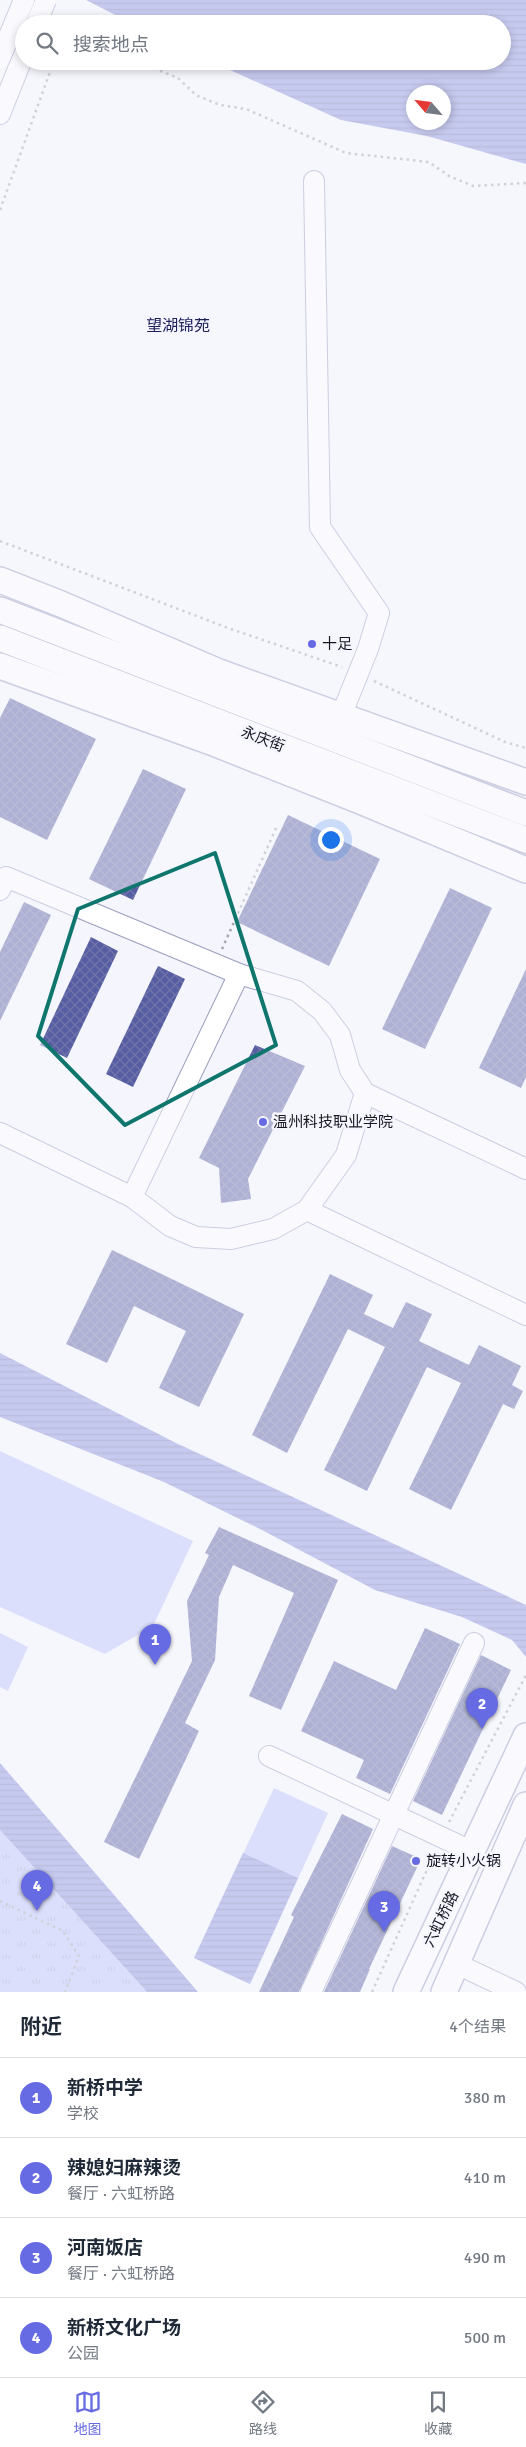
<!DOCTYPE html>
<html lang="zh">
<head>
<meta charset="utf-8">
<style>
	:root { --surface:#fff; --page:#f6f6f7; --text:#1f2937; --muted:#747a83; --line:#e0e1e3; --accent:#666ae3 }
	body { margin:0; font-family:Signika,"Noto Sans SC",sans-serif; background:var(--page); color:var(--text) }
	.compass { position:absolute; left:406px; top:85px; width:45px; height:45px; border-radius:50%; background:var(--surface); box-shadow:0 2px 8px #0003; rotate:298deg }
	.you { position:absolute; left:330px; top:839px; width:18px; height:18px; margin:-12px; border:4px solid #fff; border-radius:50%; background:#1a73e8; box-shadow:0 0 0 8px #1a73e833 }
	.badge { display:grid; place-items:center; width:32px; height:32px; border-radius:50%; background:var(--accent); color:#fff; font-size:16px; font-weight:700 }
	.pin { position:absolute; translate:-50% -41px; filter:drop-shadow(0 1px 2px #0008) }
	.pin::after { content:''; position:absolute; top:26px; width:18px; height:15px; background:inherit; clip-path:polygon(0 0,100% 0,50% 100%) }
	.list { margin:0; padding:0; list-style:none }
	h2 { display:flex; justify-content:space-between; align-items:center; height:65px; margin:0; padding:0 20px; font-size:21px }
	h2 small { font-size:16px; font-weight:400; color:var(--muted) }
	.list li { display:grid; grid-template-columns:32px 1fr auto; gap:15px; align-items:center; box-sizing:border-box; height:80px; padding:0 20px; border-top:1px solid var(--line) }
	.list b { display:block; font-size:19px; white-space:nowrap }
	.list p { margin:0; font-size:16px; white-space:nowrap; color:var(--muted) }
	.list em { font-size:16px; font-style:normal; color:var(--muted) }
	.icon { flex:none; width:28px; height:28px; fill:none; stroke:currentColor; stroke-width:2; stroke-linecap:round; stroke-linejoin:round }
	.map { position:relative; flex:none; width:526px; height:1992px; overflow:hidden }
	.search { position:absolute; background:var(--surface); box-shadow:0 2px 8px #0003; left:15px; right:15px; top:15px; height:55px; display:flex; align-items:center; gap:12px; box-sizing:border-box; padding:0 18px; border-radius:28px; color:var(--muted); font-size:19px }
	.sheet { height:385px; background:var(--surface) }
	nav { display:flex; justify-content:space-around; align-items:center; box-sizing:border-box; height:70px; border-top:1px solid var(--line); background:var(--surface); font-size:14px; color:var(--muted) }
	nav a { display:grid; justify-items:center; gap:2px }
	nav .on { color:var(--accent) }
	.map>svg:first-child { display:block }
</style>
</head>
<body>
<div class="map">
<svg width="526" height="1992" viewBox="0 0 526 1992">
	<defs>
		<pattern id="grass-tufts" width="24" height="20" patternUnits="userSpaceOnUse" patternTransform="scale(1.25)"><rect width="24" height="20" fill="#bcc4f9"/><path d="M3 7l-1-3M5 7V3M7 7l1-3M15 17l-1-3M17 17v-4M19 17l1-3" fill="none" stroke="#a1a8d5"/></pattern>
		<pattern id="water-rules" width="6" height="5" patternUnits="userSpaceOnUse" patternTransform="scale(1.25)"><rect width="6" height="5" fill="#8c94de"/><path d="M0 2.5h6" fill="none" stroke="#7178b4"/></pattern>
		<pattern id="building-cross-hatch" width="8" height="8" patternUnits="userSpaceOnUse" patternTransform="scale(1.25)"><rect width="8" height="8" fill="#575da2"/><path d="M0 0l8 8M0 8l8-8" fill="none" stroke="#7074a9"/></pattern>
	</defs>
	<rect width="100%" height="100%" fill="#f5f6fd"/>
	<polygon fill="url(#grass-tufts)" points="0,1830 147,1992 0,1992"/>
	<g fill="#bcc4f9">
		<polygon points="0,1451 193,1541 153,1626 105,1654 0,1607"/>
		<polygon points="0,1633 28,1647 8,1691 0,1687"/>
		<polygon points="274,1788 328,1813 250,1984 194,1958"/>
	</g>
	<g fill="url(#water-rules)" fill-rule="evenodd">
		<path d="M86,0h440v164l-99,-28 -86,-16 -131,-59h292v-37h-369zM444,92v30h-30v-30z"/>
		<polygon points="0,1353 176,1443 526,1605 526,1657 512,1640 462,1617 375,1590 262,1530 164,1482 0,1417"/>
		<polygon points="0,1763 198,1992 147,1992 0,1830"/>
		<polygon points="243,1853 298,1878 250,1984 194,1958"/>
	</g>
	<g fill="url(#building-cross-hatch)">
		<polygon points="10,698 96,739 47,840 0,817 0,718"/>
		<polygon points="143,769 186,789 133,900 89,879"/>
		<polygon points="288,815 380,859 329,966 237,922"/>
		<polygon points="450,888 492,908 425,1049 382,1029"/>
		<polygon points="24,902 51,915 0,1021 0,952"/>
		<polygon points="91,937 118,951 67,1058 40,1045"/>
		<polygon points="158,966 185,979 133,1087 106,1074"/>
		<polygon points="526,969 526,1077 521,1088 479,1068"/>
		<polygon points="255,1045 305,1066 248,1179 251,1199 221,1203 219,1168 199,1158"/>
		<polygon points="112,1250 244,1314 199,1407 159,1388 186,1331 134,1306 107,1363 66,1344"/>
		<polygon points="330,1274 373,1295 364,1314 393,1328 406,1302 432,1314 419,1341 469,1365 479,1345 521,1366 512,1385 523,1391 514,1409 503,1404 451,1510 409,1489 461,1383 427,1367 367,1491 324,1470 385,1347 348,1329 287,1453 252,1435"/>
		<polygon points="219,1527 338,1580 281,1710 249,1696 294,1593 233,1565 219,1597 215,1660 185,1723 199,1731 139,1859 104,1842 192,1661 187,1601 209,1555 205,1553"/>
		<polygon points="425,1628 460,1644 390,1794 356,1778 364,1760 301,1731 334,1661 396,1690"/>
		<polygon points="481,1655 511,1670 442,1815 413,1801"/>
		<polygon points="342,1814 373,1829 299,1992 259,1992 294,1917 291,1915"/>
		<polygon points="392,1846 421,1859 369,1969 370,1969 360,1992 324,1992"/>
	</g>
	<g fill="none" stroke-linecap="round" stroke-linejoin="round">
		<g stroke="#999ebe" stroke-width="22">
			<g id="minor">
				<polyline points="0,114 24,54"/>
				<polyline points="314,181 320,527 379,613 368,649 341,716"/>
				<polyline points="0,890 6,877 239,974 297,991 322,1011 340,1035 350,1070 365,1093 346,1155 307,1210 273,1229 231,1239 196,1237 170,1226 132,1197 0,1133"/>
				<polyline points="365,1093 526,1169"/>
				<polyline points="132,1197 239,974"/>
				<polyline points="307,1210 526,1315"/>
				<polyline points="269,1756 473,1852"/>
				<polyline points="457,1964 516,1992"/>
				<polyline points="311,1992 474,1643"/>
			</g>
		</g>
		<g stroke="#999ebe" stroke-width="28">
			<g id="major">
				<polyline points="0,580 61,604 219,672 526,782"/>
				<polyline points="0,610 526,813"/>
				<polyline points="0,638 526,840"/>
				<polyline points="0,666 211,742 360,801 526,870"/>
				<polyline points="406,1992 526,1736"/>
				<polyline points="444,1992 526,1805"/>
			</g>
		</g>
		<g stroke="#a4a5ae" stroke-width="2.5" stroke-dasharray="2.5 4" stroke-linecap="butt">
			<polyline points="136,61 178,78 196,95 220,105 246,109 346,153 429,162 449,176 473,186 526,183"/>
			<polyline points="0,210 54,61"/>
			<polyline points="0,541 228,628 342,667"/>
			<polyline points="374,681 505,742 526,748"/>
			<polyline points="222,949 277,826"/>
			<polyline points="449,1822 526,1675"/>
			<polyline points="0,1901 63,1931 79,1956 65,1992"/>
			<polyline points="372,1992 435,1852"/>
		</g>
		<use href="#minor" stroke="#fff" stroke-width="20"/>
		<use href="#major" stroke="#fff" stroke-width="25"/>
		<g stroke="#999ebe" stroke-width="22" stroke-linecap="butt">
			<g id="minor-bridge">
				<polyline points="36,24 46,0"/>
				<polyline points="0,58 24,0"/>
			</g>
		</g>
		<use href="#minor-bridge" stroke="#fff" stroke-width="20"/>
	</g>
	<path d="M0 0H526V1992H0ZM215,853l61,192 -151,80 -87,-89 40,-127z" fill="#f5f6fd" fill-opacity=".55" fill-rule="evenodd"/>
	<path fill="none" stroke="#0f766e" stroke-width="4" stroke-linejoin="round" d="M215,853l61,192 -151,80 -87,-89 40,-127z"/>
	<g fill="#666ae3" stroke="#f5f6fd" stroke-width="2">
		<circle cx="312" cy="644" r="5"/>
		<circle cx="263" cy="1122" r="5"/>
		<circle cx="416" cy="1861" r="5"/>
	</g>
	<g text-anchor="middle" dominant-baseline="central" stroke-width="5" stroke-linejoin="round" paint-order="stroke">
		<g font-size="15" fill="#161823" stroke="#f5f6fd" text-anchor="start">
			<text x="322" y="644">十足</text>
			<text x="273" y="1122">温州科技职业学院</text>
			<text x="426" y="1861">旋转小火锅</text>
		</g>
		<g font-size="15" fill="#161823" stroke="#f5f6fd">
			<text transform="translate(263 739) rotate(21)">永庆街</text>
			<text transform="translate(441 1919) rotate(-64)">六虹桥路</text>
		</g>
		<g font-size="16" fill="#21215a" stroke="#f5f6fd">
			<text x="178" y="326">望湖锦苑</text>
		</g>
	</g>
</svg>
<svg class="compass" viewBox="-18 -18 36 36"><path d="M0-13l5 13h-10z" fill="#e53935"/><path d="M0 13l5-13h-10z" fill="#747a83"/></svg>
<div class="you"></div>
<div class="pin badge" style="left:155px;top:1665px">1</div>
<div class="pin badge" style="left:482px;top:1729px">2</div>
<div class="pin badge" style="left:384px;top:1932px">3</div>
<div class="pin badge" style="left:37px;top:1911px">4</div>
<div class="search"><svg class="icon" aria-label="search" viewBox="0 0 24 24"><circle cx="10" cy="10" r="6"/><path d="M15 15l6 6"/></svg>搜索地点</div>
</div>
<section class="sheet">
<h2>附近<small>4个结果</small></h2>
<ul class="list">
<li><span class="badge">1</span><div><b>新桥中学</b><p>学校</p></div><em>380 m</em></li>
<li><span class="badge">2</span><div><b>辣媳妇麻辣烫</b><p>餐厅 · 六虹桥路</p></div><em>410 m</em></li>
<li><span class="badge">3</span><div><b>河南饭店</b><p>餐厅 · 六虹桥路</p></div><em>490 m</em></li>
<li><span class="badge">4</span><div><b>新桥文化广场</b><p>公园</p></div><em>500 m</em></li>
</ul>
</section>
<nav>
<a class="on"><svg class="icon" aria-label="map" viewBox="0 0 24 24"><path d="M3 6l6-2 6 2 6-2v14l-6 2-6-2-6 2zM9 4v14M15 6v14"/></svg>地图</a>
<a><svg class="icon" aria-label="directions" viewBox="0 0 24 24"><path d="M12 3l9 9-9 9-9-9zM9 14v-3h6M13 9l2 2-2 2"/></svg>路线</a>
<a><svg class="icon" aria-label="saved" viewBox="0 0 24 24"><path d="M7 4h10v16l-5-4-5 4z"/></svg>收藏</a>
</nav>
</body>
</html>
